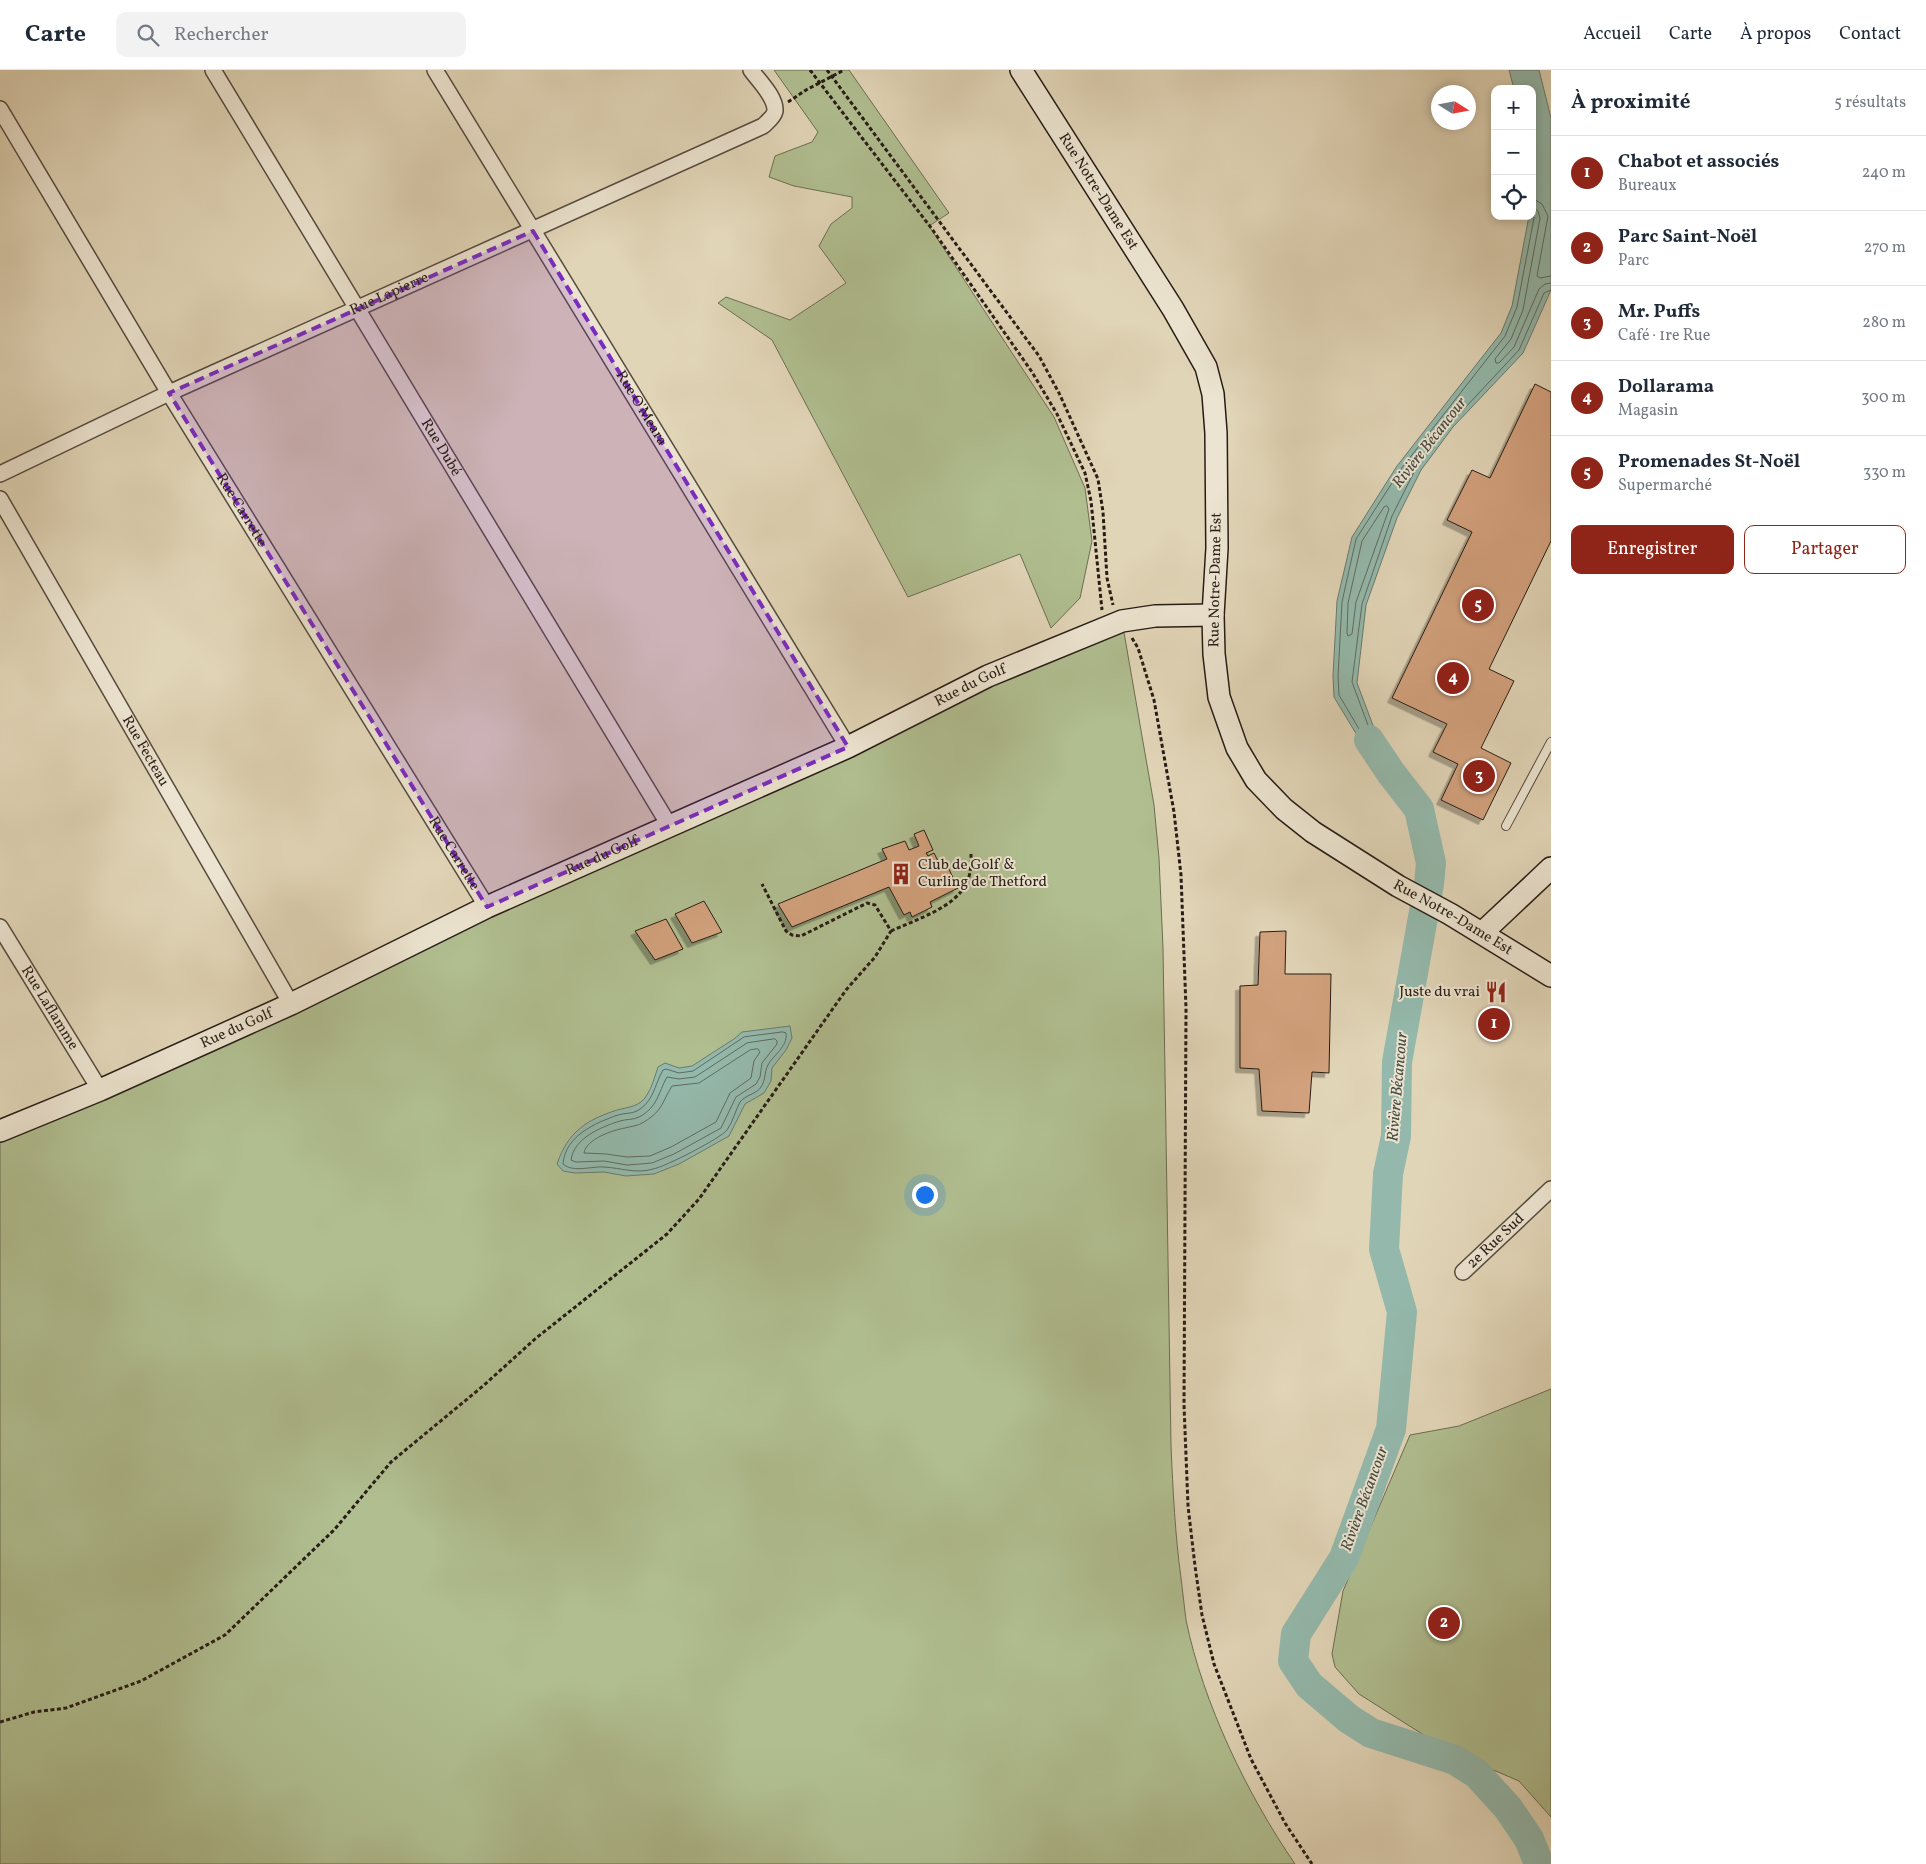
<!DOCTYPE html>
<html lang="fr">
<head>
<meta charset="utf-8">
<style>
	:root { --surface:#fff; --page:#f2f2f3; --text:#1f2937; --muted:#747a83; --line:#e0e1e3; --accent:#8f2418 }
	body { margin:0; font-family:Vollkorn,serif; background:var(--page); color:var(--text) }
	.controls { position:absolute; right:15px; top:15px; display:grid; overflow:hidden; border-radius:10px; box-shadow:0 2px 8px #0003 }
	.controls button { width:45px; height:45px; display:grid; place-items:center; padding:0; border:0; border-bottom:1px solid var(--line); background:var(--surface); color:var(--text); font:25px sans-serif }
	.compass { position:absolute; left:1431px; top:15px; width:45px; height:45px; border-radius:50%; background:var(--surface); box-shadow:0 2px 8px #0003; rotate:101deg }
	.you { position:absolute; left:924px; top:1124px; width:18px; height:18px; margin:-12px; border:4px solid #fff; border-radius:50%; background:#1a73e8; box-shadow:0 0 0 8px #1a73e833 }
	.badge { display:grid; place-items:center; width:32px; height:32px; border-radius:50%; background:var(--accent); color:#fff; font-size:16px; font-weight:700 }
	.pin { position:absolute; translate:-50% -50%; border:2px solid #fff; box-shadow:0 1px 5px #0006 }
	.list { margin:0; padding:0; list-style:none }
	h2 { display:flex; justify-content:space-between; align-items:center; height:65px; margin:0; padding:0 20px; font-size:21px }
	h2 small { font-size:16px; font-weight:400; color:var(--muted) }
	.list li { display:grid; grid-template-columns:32px 1fr auto; gap:15px; align-items:center; box-sizing:border-box; height:75px; padding:0 20px; border-top:1px solid var(--line) }
	.list b { display:block; font-size:19px; white-space:nowrap }
	.list p { margin:0; font-size:16px; white-space:nowrap; color:var(--muted) }
	.list em { font-size:16px; font-style:normal; color:var(--muted) }
	.actions { display:flex; gap:10px; padding:15px 20px }
	.actions a { flex:1; padding:11px 0; border:1px solid var(--accent); border-radius:10px; text-align:center; font-size:18px; color:var(--accent) }
	.actions .main { background:var(--accent); color:#fff }
	.icon { flex:none; width:28px; height:28px; fill:none; stroke:currentColor; stroke-width:2; stroke-linecap:round; stroke-linejoin:round }
	.map { position:relative; flex:none; width:1551px; height:1794px; overflow:hidden }
	header { display:flex; align-items:center; gap:30px; box-sizing:border-box; height:70px; padding:0 25px; background:var(--surface); border-bottom:1px solid var(--line) }
	header strong { font-size:24px }
	nav { display:flex; gap:28px; margin-inline-start:auto; font-size:18px }
	.search { width:350px; height:45px; background:var(--page); display:flex; align-items:center; gap:12px; box-sizing:border-box; padding:0 18px; border-radius:10px; color:var(--muted); font-size:19px }
	main { display:flex }
	aside { flex:1; background:var(--surface) }
	.map>svg:first-child { display:block }
</style>
</head>
<body>
<header>
<strong>Carte</strong>
<div class="search"><svg class="icon" aria-label="search" viewBox="0 0 24 24"><circle cx="10" cy="10" r="6"/><path d="M15 15l6 6"/></svg>Rechercher</div>
<nav><a>Accueil</a><a>Carte</a><a>À propos</a><a>Contact</a></nav>
</header>
<main>
<div class="map">
<svg width="1551" height="1794" viewBox="0 0 1551 1794">
	<defs>
		<filter id="shadow"><feDropShadow dx="-4.5" dy="4.5" stdDeviation="0" flood-color="#0004"/></filter>
	</defs>
	<rect width="100%" height="100%" fill="#e1d5b7"/>
	<filter id="stains"><feTurbulence type="fractalNoise" baseFrequency=".004" numOctaves="4"/><feColorMatrix values="0 0 0 0 .2 0 0 0 0 .09 0 0 0 0 .02 0 0 0 .5 -.17"/></filter>
	<radialGradient id="worn" r=".72"><stop offset=".6" stop-color="#630" stop-opacity="0"/><stop offset="1" stop-color="#630" stop-opacity=".3"/></radialGradient>
	<g fill="#b0be90" stroke="#6c6e53">
		<polygon points="774,0 849,0 949,143 929,156 1054,347 1085,418 1092,471 1080,528 1051,558 1020,484 908,527 772,270 718,233 726,227 790,250 846,213 819,176 831,154 852,138 852,127 794,116 769,107 775,86 812,72 818,62"/>
		<path d="M1122,551l32,184 5,53 4,90 8,498c2,45 4,88 10,132 2,14 3,28 5,42 17,83 61,174 109,244h-1295v-733z"/>
		<polygon points="1551,1319 1551,1747 1519,1711 1449,1681 1359,1624 1335,1597 1332,1584 1343,1521 1410,1365 1459,1356"/>
	</g>
	<g fill="#94b9ac" stroke="#687b70">
		<polygon points="1509,0 1539,0 1551,48 1551,220 1523,283 1453,357 1421,400 1397,448 1366,535 1357,613 1391,703 1355,662 1334,627 1333,606 1337,531 1352,467 1397,396 1501,263 1512,236 1529,146 1532,146 1532,19 1514,19"/>
		<path d="M790,956l2,12 -6,12 -14,18 -1,13 -7,12 -19,11 -16,32 -50,28 -25,10 -28,2 -22,-4 -29,1 -12,-2 -6,-7c11,-32 29,-44 60,-54 11,-3 23,-3 30,-15 5,-8 8,-19 11,-28l7,-4 14,5 13,-2 42,-27 8,-7z"/>
	</g>
	<g fill="none" stroke-linecap="round" stroke-linejoin="round">
		<g stroke="#5e6b61" stroke-width="1">
			<polyline points="1532,128 1542,134 1548,146 1537,206 1540,208 1551,206"/>
			<polyline points="1532,136 1538,141 1540,148 1523,240 1511,269 1495,289 1496,293 1499,293 1514,277 1539,219 1545,214 1551,213"/>
			<polyline points="1532,143 1534,148 1517,237 1505,266 1401,399 1356,469 1342,532 1338,606 1339,625 1359,659 1368,669 1371,669 1372,666 1352,612 1362,534 1392,446 1417,396 1450,354 1519,280 1544,223 1551,220"/>
			<polygon points="1387,436 1389,439 1356,532 1352,564 1348,566 1347,563 1348,533 1362,471 1384,437"/>
			<path d="M783,962l3,1c2,14 -13,22 -18,32 -4,7 -2,15 -7,22 -4,7 -16,8 -21,15 -5,9 -7,20 -13,28 -6,8 -62,37 -74,39 -16,5 -32,-1 -49,-2 -12,-1 -31,6 -41,-3 2,-28 32,-41 55,-49 6,-2 13,-1 19,-4 17,-10 17,-25 26,-41l3,-1 13,4 14,-2 51,-34z"/>
			<path d="M775,969l2,2v3l-15,19 -2,14 -4,7 -20,13 -15,31 -47,26 -22,9 -25,2 -23,-4 -28,1 -5,-2c3,-22 30,-33 49,-39 6,-2 13,-1 19,-4 19,-10 19,-24 28,-40l12,2 16,-2 52,-34z"/>
			<path d="M758,979l2,3 -6,9 -3,17 -21,15 -14,29 -45,25 -21,9 -23,1 -21,-3 -22,-1c2,-14 29,-23 41,-25 7,-2 13,-2 19,-6 19,-12 17,-18 28,-36l27,-3 51,-33z"/>
		</g>
		<polyline stroke="#94b9ac" stroke-width="30" points="1369,670 1391,703 1419,739 1431,793 1429,814 1397,992 1396,1066 1388,1104 1384,1179 1402,1242 1391,1359 1344,1488 1296,1564 1293,1591 1309,1615 1349,1649 1371,1663 1455,1690 1477,1704 1508,1738 1529,1769 1539,1794"/>
	</g>
	<g fill="#d2a17d" stroke="#271d16" filter="url(#shadow)">
		<polygon points="1535,314 1551,322 1551,471 1489,599 1514,611 1481,678 1511,693 1483,750 1441,730 1458,694 1433,682 1447,654 1392,628 1472,462 1447,450 1472,400 1490,408"/>
		<polygon points="924,760 933,780 926,783 928,786 934,783 938,791 944,789 958,818 930,832 932,837 912,847 910,842 904,845 889,817 792,857 778,834 887,789 882,779 905,771 909,780 919,776 914,764"/>
		<polygon points="704,831 722,862 692,873 675,844"/>
		<polygon points="666,849 683,879 655,890 635,861"/>
		<polygon points="1286,861 1285,904 1331,904 1329,1003 1312,1002 1309,1043 1262,1041 1259,999 1240,998 1240,916 1258,915 1260,862"/>
	</g>
	<g fill="none" stroke-linecap="round" stroke-linejoin="round">
		<g stroke="#564b3e" stroke-width="10">
			<polyline id="lane" points="1506,756 1551,672"/>
		</g>
		<g stroke="#564b3e" stroke-width="18">
			<g id="street">
				<path id="s1" d="M213,0l456,755"/>
				<path id="s2" d="M435,0l413,677"/>
				<path id="s3" d="M0,39l169,284 318,514"/>
				<path id="s4" d="M0,404l169,-81 594,-267c4,-4 11,-9 12,-15 1,-14 -17,-31 -24,-41"/>
				<path id="s5" d="M0,429l291,505"/>
				<path id="s6" d="M0,857l100,163"/>
				<path id="s7" d="M1463,1202l88,-83"/>
			</g>
		</g>
		<g stroke="#271d16" stroke-width="24">
			<g id="secondary">
				<path id="s8" d="M1021,0l152,239 33,58 7,27 3,39 1,115 -4,67 1,39 5,43 18,51 19,32 28,29 29,23 85,54 52,28 101,62"/>
				<polyline points="1482,863 1551,798"/>
				<path id="s9" d="M0,1061l100,-41 191,-86 196,-97 361,-160 140,-71 134,-55 33,-5 58,-1"/>
			</g>
		</g>
		<g stroke="#271d16" stroke-width="3" stroke-dasharray="4 2.5" stroke-linecap="butt">
			<polyline points="810,0 932,159 1032,302 1057,344 1085,403 1091,431 1102,540"/>
			<polyline points="827,0 1039,286 1059,323 1098,409 1103,442 1107,508 1113,535"/>
			<polyline points="788,32 806,20 844,0"/>
			<polyline points="1132,568 1138,578 1154,630 1174,742 1181,805 1186,938 1184,1335 1188,1436 1195,1496 1202,1545 1214,1594 1251,1689 1285,1753 1312,1794"/>
			<path d="M891,861c24,-11 63,-23 75,-47 5,-9 5,-20 5,-30"/>
			<polyline points="0,1652 34,1642 66,1638 141,1611 225,1565 334,1460 391,1392 483,1316 535,1269 667,1164 699,1129 846,920 875,887 891,861 875,835 867,833 801,866 792,865 786,861 762,814"/>
		</g>
		<use href="#lane" stroke="#ece4d0" stroke-width="8"/>
		<use href="#street" stroke="#ece4d0" stroke-width="15"/>
		<use href="#secondary" stroke="#ece4d0" stroke-width="21"/>
	</g>
	<path fill="#7b2cbf" fill-opacity="0.2" stroke="#7b2cbf" stroke-width="4" stroke-dasharray="10 6" stroke-linejoin="round" d="M533,161l315,516 -361,160 -318,-514z"/>
	<defs>
		<g id="building-bare" transform="scale(1.725)"><path d="M-4-6H4V6H1V3H-1V6H-4ZM-2.5-4.3h1.7v1.8h-1.7ZM.8-4.3h1.7v1.8H.8ZM-2.5-1h1.7V.8h-1.7ZM.8-1h1.7V.8H.8Z" fill="#8f2418" stroke="#ece4d0" stroke-width="2.5" paint-order="stroke"/></g>
		<g id="restaurant-bare" transform="scale(1.725)"><path d="M-5-6h1v4h1v-4h1v4h1v-4h1v5L-1.5 .5V6h-2V.5L-5-1ZM5-6V6H3V1.5H1.5Q1.5-4 5-6Z" fill="#8f2418" stroke="#ece4d0" stroke-width="2.5" paint-order="stroke"/></g>
	</defs>
	<g fill-rule="evenodd">
		<use href="#building-bare" x="901" y="804"/>
		<use href="#restaurant-bare" x="1496" y="922"/>
	</g>
	<g text-anchor="middle" dominant-baseline="central" stroke-width="4" stroke-linejoin="round" paint-order="stroke">
		<g font-size="15" fill="#271d16" stroke="#ece4d0">
			<text stroke="none"><textPath href="#s8" startOffset="144">Rue Notre-Dame Est</textPath></text>
			<text stroke="none"><textPath href="#s4" startOffset="429">Rue Lapierre</textPath></text>
			<text stroke="none"><textPath href="#s2" startOffset="396">Rue O'Meara</textPath></text>
			<text stroke="none"><textPath href="#s1" startOffset="441">Rue Dubé</textPath></text>
			<text stroke="none"><textPath href="#s3" startOffset="468">Rue Carrette</textPath></text>
			<text transform="translate(1216 510) rotate(-89)">Rue Notre-Dame Est</text>
			<text stroke="none"><textPath href="#s9" startOffset="1068">Rue du Golf</textPath></text>
			<text stroke="none"><textPath href="#s5" startOffset="291">Rue Fecteau</textPath></text>
			<text stroke="none"><textPath href="#s3" startOffset="872">Rue Carrette</textPath></text>
			<text stroke="none"><textPath href="#s9" startOffset="662">Rue du Golf</textPath></text>
			<text stroke="none"><textPath href="#s8" startOffset="1014">Rue Notre-Dame Est</textPath></text>
			<text stroke="none"><textPath href="#s6" startOffset="95">Rue Laflamme</textPath></text>
			<text stroke="none"><textPath href="#s9" startOffset="258">Rue du Golf</textPath></text>
			<text stroke="none"><textPath href="#s7" startOffset="45">2e Rue Sud</textPath></text>
		</g>
		<g font-size="15" fill="#271d16" stroke="#ece4d0" text-anchor="start">
			<text x="918" y="795">Club de Golf &amp;<tspan x="918" dy="17">Curling de Thetford</tspan></text>
			<text x="1480" y="922" text-anchor="end">Juste du vrai</text>
		</g>
		<g font-size="16" font-style="italic" fill="#484c43" stroke="#ece4d0">
			<text transform="translate(1430 373) rotate(-52)">Rivière Bécancour</text>
			<text transform="translate(1398 1017) rotate(-85)">Rivière Bécancour</text>
			<text transform="translate(1365 1429) rotate(-70)">Rivière Bécancour</text>
		</g>
	</g>
	<rect width="100%" height="100%" filter="url(#stains)"/>
	<rect width="100%" height="100%" fill="url(#worn)"/>
</svg>
<div class="controls">
<button>+</button>
<button>−</button>
<button><svg class="icon" aria-label="locate" viewBox="0 0 24 24"><circle cx="12" cy="12" r="6"/><path d="M12 2v4M12 18v4M2 12h4M18 12h4"/></svg></button>
</div>
<svg class="compass" viewBox="-18 -18 36 36"><path d="M0-13l5 13h-10z" fill="#e53935"/><path d="M0 13l5-13h-10z" fill="#747a83"/></svg>
<div class="you"></div>
<div class="pin badge" style="left:1494px;top:954px">1</div>
<div class="pin badge" style="left:1444px;top:1553px">2</div>
<div class="pin badge" style="left:1479px;top:706px">3</div>
<div class="pin badge" style="left:1453px;top:608px">4</div>
<div class="pin badge" style="left:1478px;top:535px">5</div>
</div>
<aside>
<h2>À proximité<small>5 résultats</small></h2>
<ul class="list">
<li><span class="badge">1</span><div><b>Chabot et associés</b><p>Bureaux</p></div><em>240 m</em></li>
<li><span class="badge">2</span><div><b>Parc Saint-Noël</b><p>Parc</p></div><em>270 m</em></li>
<li><span class="badge">3</span><div><b>Mr. Puffs</b><p>Café · 1re Rue</p></div><em>280 m</em></li>
<li><span class="badge">4</span><div><b>Dollarama</b><p>Magasin</p></div><em>300 m</em></li>
<li><span class="badge">5</span><div><b>Promenades St-Noël</b><p>Supermarché</p></div><em>330 m</em></li>
</ul>
<div class="actions"><a class="main">Enregistrer</a><a>Partager</a></div>
</aside>
</main>
</body>
</html>
